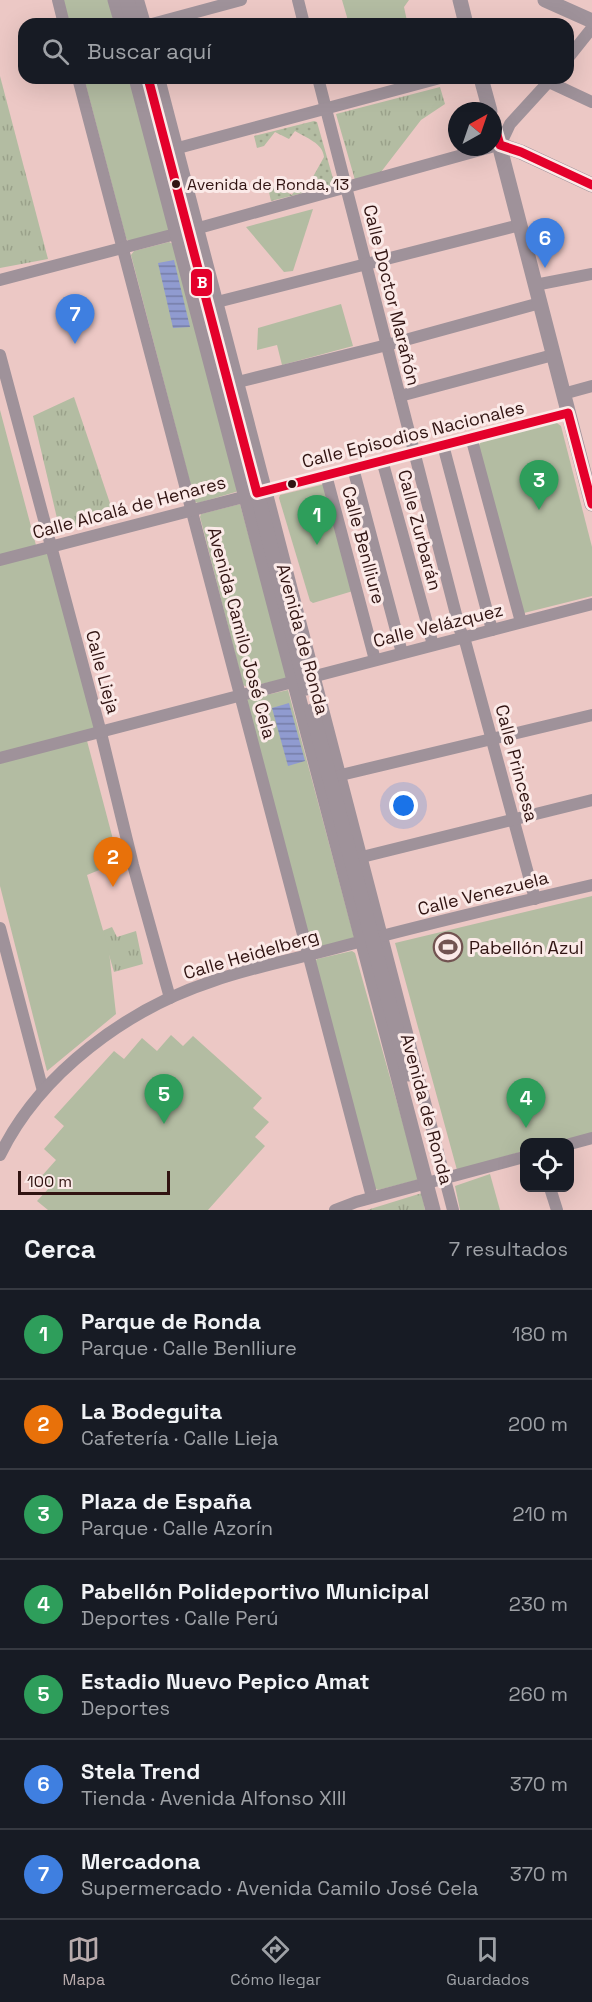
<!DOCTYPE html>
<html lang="es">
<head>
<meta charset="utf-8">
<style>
	:root { --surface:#171b24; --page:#20242c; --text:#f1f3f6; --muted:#9ea1a6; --line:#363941; --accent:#b8abac }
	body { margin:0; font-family:"Space Grotesk",sans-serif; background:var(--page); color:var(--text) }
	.controls { position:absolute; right:18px; bottom:18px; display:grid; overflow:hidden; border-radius:12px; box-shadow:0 6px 24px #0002 }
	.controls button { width:54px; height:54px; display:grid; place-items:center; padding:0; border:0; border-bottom:2px solid var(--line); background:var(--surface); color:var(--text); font:30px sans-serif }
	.compass { position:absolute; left:448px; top:102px; width:54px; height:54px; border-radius:50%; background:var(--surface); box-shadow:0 6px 24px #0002; rotate:40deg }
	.scale { position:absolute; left:18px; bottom:15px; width:152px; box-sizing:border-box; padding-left:6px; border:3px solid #311412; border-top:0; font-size:16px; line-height:21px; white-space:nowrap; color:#311412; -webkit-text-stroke:4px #fbeae8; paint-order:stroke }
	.you { position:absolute; left:404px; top:806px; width:21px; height:21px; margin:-15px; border:4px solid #fff; border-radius:50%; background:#1a73e8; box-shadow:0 0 0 9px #1a73e833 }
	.badge { display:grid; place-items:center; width:39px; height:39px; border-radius:50%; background:var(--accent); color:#fff; font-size:20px; font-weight:700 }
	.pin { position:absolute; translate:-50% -50px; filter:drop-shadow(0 2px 3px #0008) }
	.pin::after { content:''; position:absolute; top:32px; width:21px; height:18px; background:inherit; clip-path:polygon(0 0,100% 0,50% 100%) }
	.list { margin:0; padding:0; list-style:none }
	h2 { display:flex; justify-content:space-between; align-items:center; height:78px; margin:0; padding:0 24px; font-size:26px }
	h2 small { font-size:20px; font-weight:400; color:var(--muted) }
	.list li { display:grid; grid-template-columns:39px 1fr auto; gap:18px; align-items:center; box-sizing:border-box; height:90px; padding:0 24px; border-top:2px solid var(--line) }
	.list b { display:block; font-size:22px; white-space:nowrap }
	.list p { margin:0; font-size:20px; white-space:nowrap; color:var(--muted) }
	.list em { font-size:20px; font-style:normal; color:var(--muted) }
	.icon { flex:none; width:33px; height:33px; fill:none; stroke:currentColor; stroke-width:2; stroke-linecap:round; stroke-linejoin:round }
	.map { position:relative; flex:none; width:592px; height:1210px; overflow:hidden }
	.search { position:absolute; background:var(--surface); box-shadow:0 6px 24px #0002; left:18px; right:18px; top:18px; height:66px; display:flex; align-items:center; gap:15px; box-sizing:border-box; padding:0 21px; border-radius:18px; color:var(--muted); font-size:22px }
	.sheet { height:708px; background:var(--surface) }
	nav { display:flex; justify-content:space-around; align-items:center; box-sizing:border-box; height:84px; border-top:2px solid var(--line); background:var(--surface); font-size:16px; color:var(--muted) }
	nav a { display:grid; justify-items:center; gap:3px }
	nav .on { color:var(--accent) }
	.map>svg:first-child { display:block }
</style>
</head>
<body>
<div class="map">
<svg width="592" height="1210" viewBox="0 0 592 1210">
	<defs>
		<pattern id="grass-tufts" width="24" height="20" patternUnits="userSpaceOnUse" patternTransform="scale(1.5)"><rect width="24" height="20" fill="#b3bca2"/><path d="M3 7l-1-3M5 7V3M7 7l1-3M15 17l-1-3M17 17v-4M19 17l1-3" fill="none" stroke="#9aa18a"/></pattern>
		<pattern id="garden-dots" width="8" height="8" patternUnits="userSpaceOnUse" patternTransform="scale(1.5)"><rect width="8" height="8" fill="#b3bca2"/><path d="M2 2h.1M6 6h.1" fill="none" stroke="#9aa18a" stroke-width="1.8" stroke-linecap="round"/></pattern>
		<pattern id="water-rules" width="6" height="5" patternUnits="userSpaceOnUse" patternTransform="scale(1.5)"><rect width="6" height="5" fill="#909bd0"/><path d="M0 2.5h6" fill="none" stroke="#767da7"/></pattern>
	</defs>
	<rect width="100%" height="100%" fill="#ecc8c5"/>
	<g fill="url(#grass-tufts)">
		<polygon points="0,76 48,259 0,268"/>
		<polygon points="440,87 445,104 421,120 381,172 355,180 336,114"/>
		<polygon points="74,397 115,518 60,531 33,416"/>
		<polygon points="112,927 117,937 136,931 143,964 114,972 102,931"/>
		<polygon points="422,1193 425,1210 367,1210"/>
	</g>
	<g fill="#b3bca2">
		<polygon points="63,0 109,0 114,24 70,24"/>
		<polygon points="342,0 409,0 404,7 407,21 397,24 349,24"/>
		<polygon points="84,78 131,78 169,228 167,231 128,241 126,238"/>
		<polygon points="313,209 293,271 284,272 246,227"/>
		<polygon points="169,242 175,245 239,491 198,503 195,502 131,255 134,251"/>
		<polygon points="341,304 353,346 282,365 277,345 257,350 258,328"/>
		<polygon points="0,410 37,549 51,546 101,733 86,737 119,862 87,875 109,951 116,1014 47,1071 0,886"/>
		<polygon points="554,421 561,426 592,547 592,596 524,613 478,447 482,440"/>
		<polygon points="325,484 353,591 313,603 310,601 279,498 280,495"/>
		<polygon points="240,504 287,676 285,679 247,687 243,685 200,517 201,514"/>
		<polygon points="288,690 354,937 351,940 313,948 311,947 247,701 248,699"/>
		<polygon points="592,896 592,1133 557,1142 524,1142 524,1151 457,1170 395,943"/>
		<polygon points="352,951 355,953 418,1177 417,1180 378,1190 375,1188 315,962 317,959"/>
		<polygon points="171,1035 183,1046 193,1036 262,1098 253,1108 269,1122 255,1137 265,1146 208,1210 48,1210 37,1201 50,1187 40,1178 56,1160 44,1149 64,1126 54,1117 114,1051 124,1059 142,1038 157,1051"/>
		<polygon points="490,1174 500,1210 460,1210 455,1186"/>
	</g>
	<path fill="url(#garden-dots)" d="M314,121l3,1 17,60 -2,4 -61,15 -3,-13 6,-3 18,10 8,-16 9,5 15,-27c-1,-14 -18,-19 -29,-26l-6,8 -14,-7 -11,14 -7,2 -3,-12z"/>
	<g fill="url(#water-rules)">
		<polygon points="174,260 190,327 173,328 158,263"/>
		<polygon points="289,703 305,761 288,766 272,708"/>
	</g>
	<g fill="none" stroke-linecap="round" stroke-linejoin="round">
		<g stroke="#9f929a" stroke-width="12">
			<polyline points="58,0 64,24"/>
			<polyline points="138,0 145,24"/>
			<polyline points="298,0 304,24"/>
			<polyline points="152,24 241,0"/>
			<polyline points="568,58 592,28"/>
			<polyline points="78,78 372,1197"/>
			<polyline points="159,78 453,1210"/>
			<polyline points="318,78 460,630 464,637 535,899"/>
			<polyline points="549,82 592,102"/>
			<polyline points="496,145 500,145 510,124 552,78"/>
			<polyline points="178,148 440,78"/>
			<polyline points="0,280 206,226 491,147"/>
			<polyline points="535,285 592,274"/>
			<polyline points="217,302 520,225"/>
			<polyline points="0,355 101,733 133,865 170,998"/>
			<polyline points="238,382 387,345 540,303"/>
			<polyline points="563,394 592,386"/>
			<polyline points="400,396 553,355"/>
			<polyline points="471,437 521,622"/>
			<polyline points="443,445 492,630"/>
			<polyline points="382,460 433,645"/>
			<polyline points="353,468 402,653"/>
			<polyline points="326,475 375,660"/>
			<polyline points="0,560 568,413"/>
			<polyline points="0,758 592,604"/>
			<polyline points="341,775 592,715"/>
			<polyline points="362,857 592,800"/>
			<polyline points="0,928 43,1091"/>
			<polyline points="570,1144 592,1138"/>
			<path d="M0,1155c40,-82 127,-146 213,-174 40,-14 82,-22 123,-33 85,-23 170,-43 256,-63"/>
			<polyline points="550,1188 557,1210"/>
			<polyline points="335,1210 356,1202 524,1157"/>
		</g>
		<g stroke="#9f929a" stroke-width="15">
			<polyline points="115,0 122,24"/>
			<polyline points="127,0 133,24"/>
			<polyline points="460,0 466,24"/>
			<polyline points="545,0 592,21"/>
			<polyline points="136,78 433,1210"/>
			<polyline points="148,78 255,484 306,688"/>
			<polyline points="481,78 490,111"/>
			<polyline points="493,121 592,504"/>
			<polyline points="500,145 521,152 592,185"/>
			<polyline points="312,711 408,1074"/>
		</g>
		<g stroke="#fbeae8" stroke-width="14">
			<g id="bus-1">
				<polyline points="148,78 257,493 568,413 592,504"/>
				<polyline points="493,121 500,145 521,152 592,185"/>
			</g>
		</g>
		<use href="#bus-1" stroke="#e4002b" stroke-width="9"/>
	</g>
	<defs>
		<g id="stadium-ring" transform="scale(1.5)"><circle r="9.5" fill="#fbeae8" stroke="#725351" stroke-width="1.5"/><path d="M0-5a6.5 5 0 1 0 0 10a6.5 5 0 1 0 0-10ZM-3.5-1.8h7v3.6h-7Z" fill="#725351"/></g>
	</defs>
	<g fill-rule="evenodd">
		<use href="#stadium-ring" x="448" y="947"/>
	</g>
	<g fill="#311412" stroke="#fbeae8" stroke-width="2">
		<circle cx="176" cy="184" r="5"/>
		<circle cx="292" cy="484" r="5"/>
	</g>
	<g text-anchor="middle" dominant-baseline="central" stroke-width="6" stroke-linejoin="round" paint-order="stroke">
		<g font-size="16" fill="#311412" stroke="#fbeae8" text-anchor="start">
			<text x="187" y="184">Avenida de Ronda, 13</text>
		</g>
		<g font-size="18" fill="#311412" stroke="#fbeae8">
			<text transform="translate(392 295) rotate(76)">Calle Doctor Marañón</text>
			<text transform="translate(413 434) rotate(-14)">Calle Episodios Nacionales</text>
			<text transform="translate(129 507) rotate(-15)">Calle Alcalá de Henares</text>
			<text transform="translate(420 530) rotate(75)">Calle Zurbarán</text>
			<text transform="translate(364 545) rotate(75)">Calle Benlliure</text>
			<text transform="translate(438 625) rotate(-14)">Calle Velázquez</text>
			<text transform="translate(242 633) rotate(75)">Avenida Camilo José Cela</text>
			<text transform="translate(303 639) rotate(75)">Avenida de Ronda</text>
			<text transform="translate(103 672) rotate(75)">Calle Lieja</text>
			<text transform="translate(517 763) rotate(75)">Calle Princesa</text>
			<text transform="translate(483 893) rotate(-14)">Calle Venezuela</text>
			<text transform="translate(251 954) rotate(-16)">Calle Heidelberg</text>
			<text transform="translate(427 1109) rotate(75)">Avenida de Ronda</text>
		</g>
		<g font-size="18" fill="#311412" stroke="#fbeae8" text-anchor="start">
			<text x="469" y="947">Pabellón Azul</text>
		</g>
	</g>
	<rect stroke="#fbeae8" stroke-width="2" x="190" y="268" width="23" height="29" rx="6" fill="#e4002b"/>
	<g font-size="16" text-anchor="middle" font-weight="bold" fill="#fff">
		<text x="202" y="288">B</text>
	</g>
</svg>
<div class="controls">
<button><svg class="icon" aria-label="locate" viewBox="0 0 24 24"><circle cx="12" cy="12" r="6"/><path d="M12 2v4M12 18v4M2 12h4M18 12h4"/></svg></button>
</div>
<svg class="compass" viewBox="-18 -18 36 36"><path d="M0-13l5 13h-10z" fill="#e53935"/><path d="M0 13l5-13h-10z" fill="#9ea1a6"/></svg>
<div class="scale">100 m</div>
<div class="you"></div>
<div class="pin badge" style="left:317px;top:545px;background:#2e9e5b">1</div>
<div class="pin badge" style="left:113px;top:887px;background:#e8710a">2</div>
<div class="pin badge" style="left:539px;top:510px;background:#2e9e5b">3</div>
<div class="pin badge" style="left:526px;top:1128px;background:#2e9e5b">4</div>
<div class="pin badge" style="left:164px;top:1124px;background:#2e9e5b">5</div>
<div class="pin badge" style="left:545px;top:268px;background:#3f7fe0">6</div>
<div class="pin badge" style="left:75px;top:344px;background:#3f7fe0">7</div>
<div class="search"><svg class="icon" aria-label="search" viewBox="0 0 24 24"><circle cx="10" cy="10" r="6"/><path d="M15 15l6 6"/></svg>Buscar aquí</div>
</div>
<section class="sheet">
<h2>Cerca<small>7 resultados</small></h2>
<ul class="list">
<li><span class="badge" style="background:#2e9e5b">1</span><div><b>Parque de Ronda</b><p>Parque · Calle Benlliure</p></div><em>180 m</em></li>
<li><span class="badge" style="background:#e8710a">2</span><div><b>La Bodeguita</b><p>Cafetería · Calle Lieja</p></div><em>200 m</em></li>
<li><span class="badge" style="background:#2e9e5b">3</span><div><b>Plaza de España</b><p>Parque · Calle Azorín</p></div><em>210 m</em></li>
<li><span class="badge" style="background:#2e9e5b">4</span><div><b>Pabellón Polideportivo Municipal</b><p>Deportes · Calle Perú</p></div><em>230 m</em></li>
<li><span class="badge" style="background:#2e9e5b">5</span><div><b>Estadio Nuevo Pepico Amat</b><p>Deportes</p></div><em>260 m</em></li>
<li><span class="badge" style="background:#3f7fe0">6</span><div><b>Stela Trend</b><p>Tienda · Avenida Alfonso XIII</p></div><em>370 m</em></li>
<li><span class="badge" style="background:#3f7fe0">7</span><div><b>Mercadona</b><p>Supermercado · Avenida Camilo José Cela</p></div><em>370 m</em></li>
</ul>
</section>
<nav>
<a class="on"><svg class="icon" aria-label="map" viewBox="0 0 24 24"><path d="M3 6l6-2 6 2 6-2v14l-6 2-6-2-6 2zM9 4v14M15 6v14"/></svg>Mapa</a>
<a><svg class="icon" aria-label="directions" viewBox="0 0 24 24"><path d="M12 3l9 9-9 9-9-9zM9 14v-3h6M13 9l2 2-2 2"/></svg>Cómo llegar</a>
<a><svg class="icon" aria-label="saved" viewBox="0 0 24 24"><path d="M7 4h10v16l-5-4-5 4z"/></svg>Guardados</a>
</nav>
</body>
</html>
